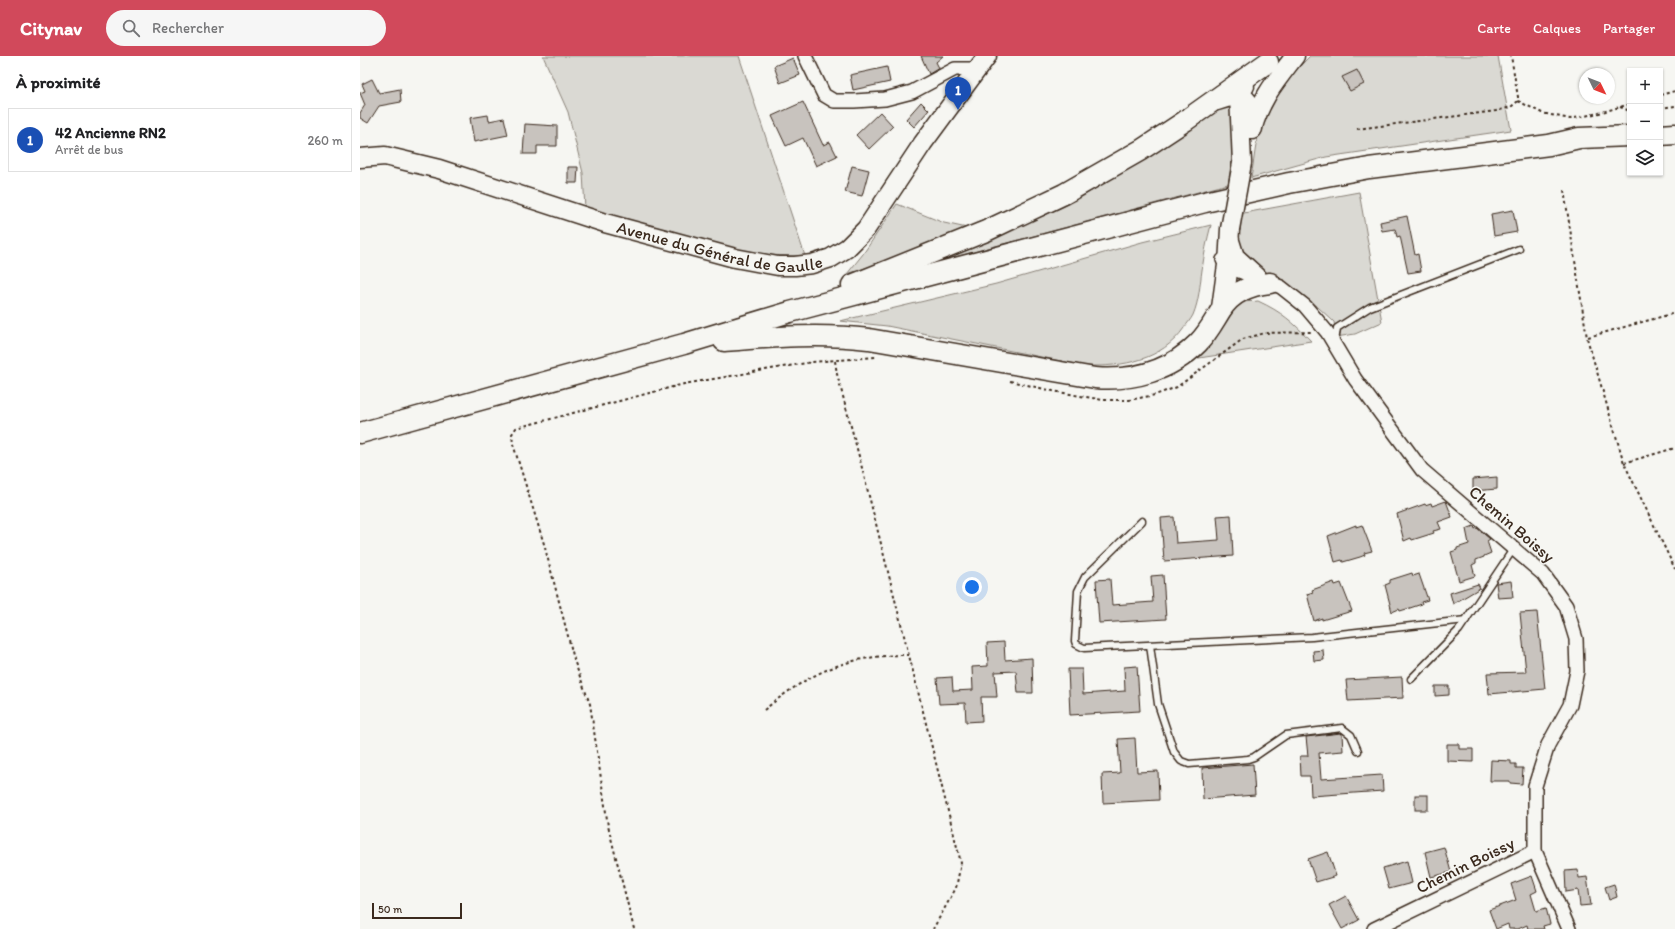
<!DOCTYPE html>
<html lang="fr">
<head>
<meta charset="utf-8">
<style>
	:root { --surface:#fff; --page:#f6f6f6; --text:#202124; --muted:#757577; --line:#e0e0e0; --accent:#d1495b }
	body { margin:0; font-family:Itim,sans-serif; background:var(--page); color:var(--text) }
	.controls { position:absolute; right:12px; top:12px; display:grid; overflow:hidden; border-radius:0px; box-shadow:0 1px 3px #0004 }
	.controls button { width:36px; height:36px; display:grid; place-items:center; padding:0; border:0; border-bottom:1px solid var(--line); background:var(--surface); color:var(--text); font:20px sans-serif }
	.compass { position:absolute; left:1219px; top:12px; width:36px; height:36px; border-radius:50%; background:var(--surface); box-shadow:0 1px 3px #0004; rotate:133deg }
	.scale { position:absolute; left:12px; bottom:10px; width:90px; box-sizing:border-box; padding-left:4px; border:2px solid #3b2a1e; border-top:0; font-size:11px; line-height:14px; white-space:nowrap; color:#3b2a1e; -webkit-text-stroke:3px #f6f6f2; paint-order:stroke }
	.you { position:absolute; left:612px; top:531px; width:14px; height:14px; margin:-10px; border:3px solid #fff; border-radius:50%; background:#1a73e8; box-shadow:0 0 0 6px #1a73e833 }
	.badge { display:grid; place-items:center; width:26px; height:26px; border-radius:50%; background:var(--accent); color:#fff; font-size:13px; font-weight:700 }
	.pin { position:absolute; translate:-50% -33px; filter:drop-shadow(0 1px 2px #0008) }
	.pin::after { content:''; position:absolute; top:21px; width:14px; height:12px; background:inherit; clip-path:polygon(0 0,100% 0,50% 100%) }
	.list { margin:0; padding:0; list-style:none }
	h2 { display:flex; justify-content:space-between; align-items:center; height:52px; margin:0; padding:0 16px; font-size:17px }
	h2 small { font-size:13px; font-weight:400; color:var(--muted) }
	.list li { display:grid; grid-template-columns:26px 1fr auto; gap:12px; align-items:center; box-sizing:border-box; height:64px; margin:0 8px 8px; padding:0 8px; border:1px solid var(--line); border-radius:0px }
	.list b { display:block; font-size:15px; white-space:nowrap }
	.list p { margin:0; font-size:13px; white-space:nowrap; color:var(--muted) }
	.list em { font-size:13px; font-style:normal; color:var(--muted) }
	.icon { flex:none; width:22px; height:22px; fill:none; stroke:currentColor; stroke-width:2; stroke-linecap:round; stroke-linejoin:round }
	.map { position:relative; flex:none; width:1315px; height:873px; overflow:hidden }
	header { display:flex; align-items:center; gap:24px; box-sizing:border-box; height:56px; padding:0 20px; background:var(--accent); color:#fff }
	header strong { font-size:19px }
	nav { display:flex; gap:22px; margin-inline-start:auto; font-size:14px }
	.search { width:280px; height:36px; background:var(--page); display:flex; align-items:center; gap:10px; box-sizing:border-box; padding:0 14px; border-radius:22px; color:var(--muted); font-size:15px }
	main { display:flex }
	aside { flex:1; background:var(--surface) }
	.map>svg:first-child { display:block }
</style>
</head>
<body>
<header>
<strong>Citynav</strong>
<div class="search"><svg class="icon" aria-label="search" viewBox="0 0 24 24"><circle cx="10" cy="10" r="6"/><path d="M15 15l6 6"/></svg>Rechercher</div>
<nav><a>Carte</a><a>Calques</a><a>Partager</a></nav>
</header>
<main>
<aside>
<h2>À proximité<small></small></h2>
<ul class="list">
<li><span class="badge" style="background:#1a4fb4">1</span><div><b>42 Ancienne RN2</b><p>Arrêt de bus</p></div><em>260 m</em></li>
</ul>
</aside>
<div class="map">
<svg width="1315" height="873" viewBox="0 0 1315 873">
	<rect width="100%" height="100%" fill="#f6f6f2"/>
	<filter id="ink" filterUnits="userSpaceOnUse"><feTurbulence type="fractalNoise" baseFrequency=".025" numOctaves="2"/><feDisplacementMap in="SourceGraphic" scale="8" xChannelSelector="R" yChannelSelector="G"/><feConvolveMatrix kernelMatrix="1 2 1 2 8 2 1 2 1" color-interpolation-filters="sRGB"/></filter>
	<g filter="url(#ink)">
		<g fill="#dad9d3" stroke="#8a8278">
			<polygon points="183,0 379,0 445,200 399,199 352,188 225,153 223,117 208,56"/>
			<path d="M950,0h188l13,74 -185,27 -75,21c4,-22 5,-49 16,-69 10,-20 27,-37 43,-53z"/>
			<path d="M868,48l4,2c2,26 1,51 -4,78l-314,84 129,-52 34,-16 83,-52z"/>
			<polygon points="999,136 1022,266 995,278 976,281 974,266 959,252 932,233 883,204 873,159"/>
			<polygon points="537,148 584,167 607,172 545,199 487,218 503,198"/>
			<path d="M851,169c-4,15 -7,30 -9,45 -2,14 -3,31 -9,45 -2,4 -6,9 -9,13 -22,32 -61,39 -98,38l-199,-40 -47,-5 156,-37 146,-42z"/>
			<path d="M898,245c24,11 35,21 53,40l-112,17c8,-17 25,-49 44,-56 4,-1 10,0 15,-1z"/>
		</g>
		<g fill="#c8c3be" stroke="#3b2a1e">
			<polygon points="561,0 583,0 576,6 579,12 569,18"/>
			<polygon points="433,2 440,19 420,27 414,10"/>
			<polygon points="527,11 530,26 493,34 490,19"/>
			<polygon points="997,14 1004,28 990,35 982,21"/>
			<polygon points="12,23 19,37 40,33 41,46 19,50 8,67 0,62 0,57 5,49 0,37 5,35 2,28"/>
			<polygon points="443,46 463,89 470,86 477,100 456,110 443,82 426,90 412,60"/>
			<polygon points="561,46 569,54 554,71 546,63"/>
			<polygon points="520,56 533,70 509,93 496,79"/>
			<polygon points="128,59 129,65 144,62 148,79 114,86 110,62"/>
			<polygon points="165,68 197,70 197,90 177,90 177,98 163,98"/>
			<polygon points="492,110 509,114 502,140 485,136"/>
			<polygon points="208,111 218,111 217,127 208,127"/>
			<polygon points="1153,154 1157,176 1134,180 1131,158"/>
			<polygon points="1047,160 1055,199 1058,198 1061,215 1048,217 1040,180 1037,181 1035,173 1022,175 1020,166"/>
			<polygon points="1137,421 1137,433 1113,435 1113,423"/>
			<polygon points="1086,445 1092,461 1078,466 1081,473 1073,475 1074,477 1052,484 1051,482 1044,485 1037,458 1065,448 1065,449 1071,447 1072,450"/>
			<polygon points="871,459 873,500 804,505 801,462 814,461 816,487 859,484 857,460"/>
			<polygon points="996,469 996,471 1002,469 1012,495 1004,497 1005,499 1000,501 983,506 982,504 975,506 968,480"/>
			<polygon points="1114,470 1115,473 1117,472 1130,483 1127,485 1131,497 1124,500 1124,501 1116,504 1116,507 1112,509 1115,520 1099,525 1091,496 1097,494 1097,492 1109,488 1106,473"/>
			<polygon points="1052,517 1053,520 1059,518 1068,544 1061,546 1062,548 1050,552 1040,555 1039,553 1032,556 1025,529 1030,527 1030,524"/>
			<polygon points="803,519 806,563 739,567 736,524 750,523 752,549 793,546 791,520"/>
			<polygon points="1151,525 1153,541 1138,542 1136,527"/>
			<polygon points="974,526 975,529 981,527 992,555 962,564 962,562 954,565 947,538 953,536 952,534"/>
			<polygon points="1118,528 1120,532 1093,548 1090,537"/>
			<polygon points="1177,556 1185,633 1129,638 1127,617 1166,616 1160,557"/>
			<polygon points="644,586 645,604 672,602 673,637 658,637 656,615 635,616 637,641 621,641 622,665 606,666 605,647 579,648 577,622 592,621 593,635 613,634 612,611 628,610 627,587"/>
			<polygon points="963,594 964,604 954,605 953,595"/>
			<polygon points="777,610 780,655 710,659 708,613 722,613 723,638 765,635 764,611"/>
			<polygon points="1042,621 1043,642 988,645 986,624"/>
			<polygon points="1075,630 1089,630 1089,639 1075,640"/>
			<polygon points="981,677 982,678 983,695 959,697 961,723 1022,719 1023,735 951,740 950,720 941,720 940,700 948,700 946,681"/>
			<polygon points="775,682 777,716 798,715 799,744 743,747 742,718 760,717 758,683"/>
			<polygon points="1087,688 1099,688 1099,693 1113,693 1113,706 1087,705"/>
			<polygon points="1131,704 1151,705 1151,708 1156,708 1156,712 1163,712 1162,728 1150,727 1150,725 1130,725"/>
			<polygon points="893,708 895,739 843,743 842,712"/>
			<rect x="1055" y="739" width="13" height="15"/>
			<polygon points="1084,791 1091,816 1071,821 1065,796"/>
			<polygon points="968,796 976,820 956,826 948,803"/>
			<polygon points="1047,805 1052,827 1029,833 1023,812"/>
			<polygon points="1218,814 1219,822 1227,821 1231,849 1220,850 1218,834 1206,836 1205,815"/>
			<polygon points="1172,820 1177,835 1171,838 1176,855 1186,852 1190,868 1183,870 1184,873 1168,873 1167,869 1158,873 1149,873 1148,868 1136,873 1129,854 1156,844 1151,828"/>
			<polygon points="1254,828 1257,841 1249,844 1245,831"/>
			<polygon points="986,840 999,864 982,873 969,849"/>
		</g>
		<g fill="none" stroke-linecap="round" stroke-linejoin="round">
			<g stroke="#3b2a1e" stroke-width="9">
				<g id="lane">
					<polyline points="975,286 977,272 1010,251 1159,193"/>
					<polyline points="782,465 725,521 718,535 715,585 716,588 724,592 952,581 1106,564"/>
					<polyline points="790,589 798,648 814,696 821,705 829,708 888,703 894,701 926,679 982,672 991,679 998,695"/>
					<polyline points="1051,623 1099,574 1154,492"/>
				</g>
			</g>
			<g stroke="#3b2a1e" stroke-width="16">
				<g id="street">
					<polyline points="445,0 464,39 474,45 494,45 525,43 552,36 595,13 617,13"/>
					<polyline points="872,183 877,199 899,219"/>
					<polyline points="863,204 879,215 921,231 945,250 967,276 995,323 1062,414 1183,518 1206,550 1216,583 1217,615 1210,649 1188,689 1175,730 1175,795 1209,873"/>
					<polyline points="1014,873 1175,795"/>
				</g>
			</g>
			<g stroke="#3b2a1e" stroke-width="21">
				<g id="secondary">
					<path d="M892,74c9,-32 23,-48 43,-74"/>
					<path id="s1" d="M0,102l25,-2 54,13 166,54 130,35 43,8h17l17,-2 19,-6 16,-10 19,-19 57,-86 64,-87"/>
					<polyline points="882,107 879,39 885,30"/>
					<polyline points="868,209 870,173"/>
				</g>
			</g>
			<g stroke="#3b2a1e" stroke-width="23">
				<g id="primary">
					<path d="M857,44c29,-10 34,0 35,28"/>
					<polyline points="1300,79 1315,78"/>
					<polyline points="492,229 626,175 704,138 781,94 825,65 908,6"/>
					<polyline points="862,252 868,209"/>
					<path d="M364,285c49,-4 96,-8 145,-2l226,39c38,3 75,-7 103,-35 10,-10 16,-22 23,-33 11,-18 30,-25 49,-27"/>
					<polyline points="0,377 324,288 430,256 845,146 929,127 1009,112 1189,89 1219,82 1270,80"/>
				</g>
			</g>
			<g stroke="#3b2a1e" stroke-width="2" stroke-dasharray="3 3" stroke-linecap="butt">
				<polyline points="1300,39 1315,35"/>
				<polyline points="1158,45 1182,57 1210,63 1239,57 1270,48"/>
				<polyline points="1260,51 1270,55"/>
				<polyline points="1300,52 1315,50"/>
				<polyline points="997,73 1136,55 1151,51 1158,45 1158,41 1151,0"/>
				<polyline points="1204,134 1227,282 1264,407 1315,513"/>
				<polyline points="1228,281 1315,257"/>
				<polyline points="475,305 477,318 500,404 601,807 596,832 573,873"/>
				<polyline points="650,325 693,335 743,344 769,344 795,339 817,331 883,283 905,277 952,276"/>
				<polyline points="1264,407 1315,392"/>
				<path d="M404,654c46,-38 84,-55 144,-55"/>
				<polyline points="274,873 248,770 230,648 215,607 184,488 153,388 152,378 156,372 324,328 452,306 516,301"/>
			</g>
			<use href="#lane" stroke="#f6f6f2" stroke-width="6"/>
			<use href="#street" stroke="#f6f6f2" stroke-width="13"/>
			<use href="#secondary" stroke="#f6f6f2" stroke-width="18"/>
			<use href="#primary" stroke="#f6f6f2" stroke-width="20"/>
			<g stroke="#3b2a1e" stroke-width="21" stroke-linecap="butt">
				<polyline id="secondary-bridge" points="870,173 882,107"/>
			</g>
			<use href="#secondary-bridge" stroke="#f6f6f2" stroke-width="18"/>
		</g>
	</g>
	<g text-anchor="middle" dominant-baseline="central" stroke-width="3" stroke-linejoin="round" paint-order="stroke">
		<g font-size="17" fill="#3b2a1e" stroke="#f6f6f2">
			<text stroke="none"><textPath href="#s1" startOffset="373">Avenue du Général de Gaulle</textPath></text>
			<text transform="translate(1152 468) rotate(41)">Chemin Boissy</text>
			<text transform="translate(1105 809) rotate(-26)">Chemin Boissy</text>
		</g>
	</g>
</svg>
<div class="controls">
<button>+</button>
<button>−</button>
<button><svg class="icon" aria-label="layers" viewBox="0 0 24 24"><path d="M12 4l9 5-9 5-9-5zM3 14l9 5 9-5"/></svg></button>
</div>
<svg class="compass" viewBox="-18 -18 36 36"><path d="M0-13l5 13h-10z" fill="#e53935"/><path d="M0 13l5-13h-10z" fill="#757577"/></svg>
<div class="scale">50 m</div>
<div class="you"></div>
<div class="pin badge" style="left:598px;top:54px;background:#1a4fb4">1</div>
</div>
</main>
</body>
</html>
